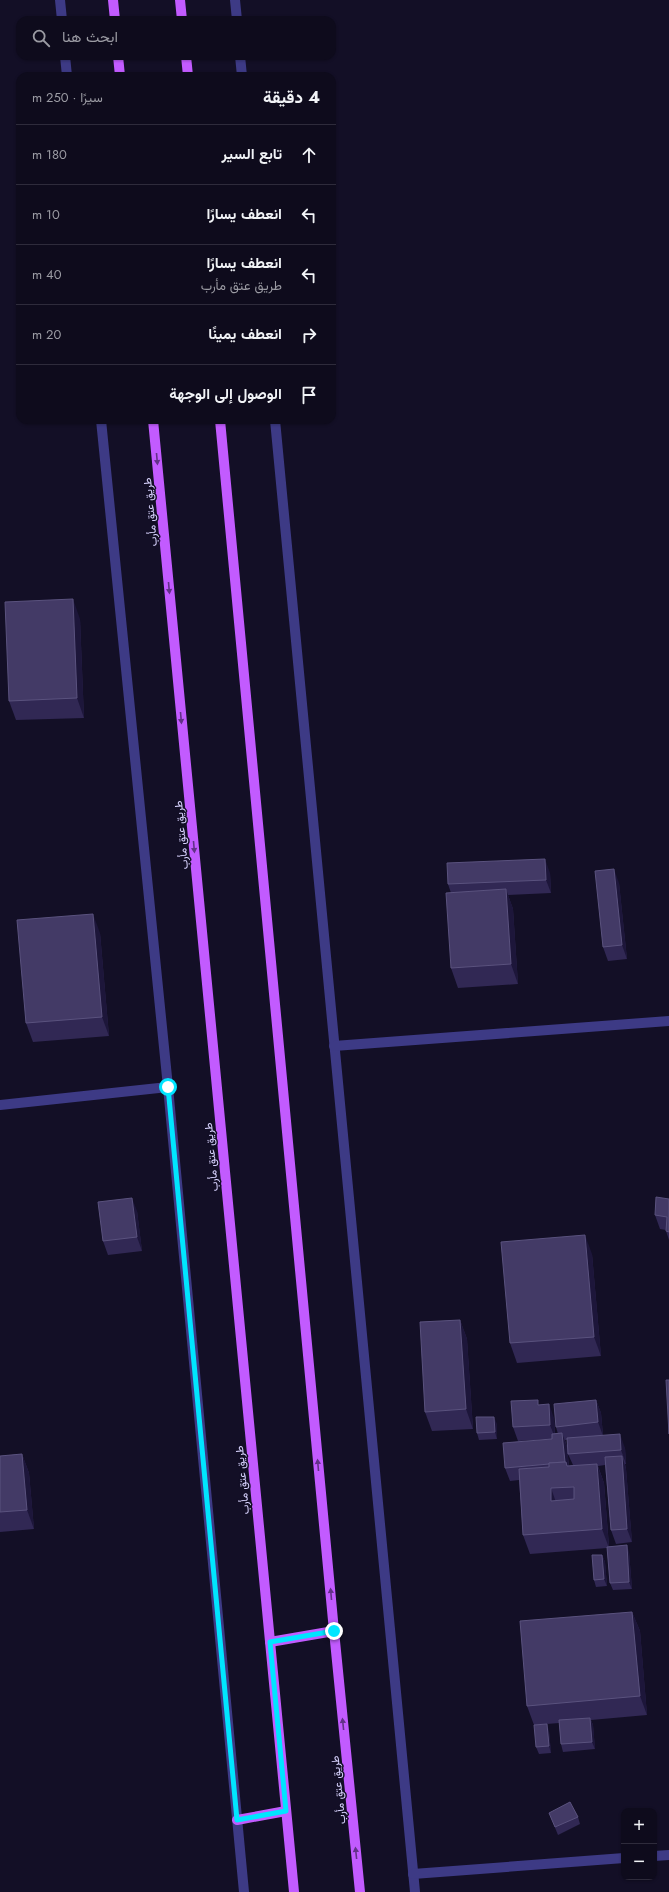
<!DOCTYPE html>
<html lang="ar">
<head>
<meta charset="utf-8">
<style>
	:root { --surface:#0e0b1c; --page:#1c1929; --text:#f1f3f6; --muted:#9b9ba3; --line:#2e2b3b }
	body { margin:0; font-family:Jost,Vazirmatn,sans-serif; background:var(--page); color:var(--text); direction:rtl }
	.controls { position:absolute; right:12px; bottom:12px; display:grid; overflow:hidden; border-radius:8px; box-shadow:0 1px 3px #0004 }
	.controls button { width:36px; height:36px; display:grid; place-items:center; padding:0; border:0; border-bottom:1px solid var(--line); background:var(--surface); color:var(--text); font:20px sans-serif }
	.stop { position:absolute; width:12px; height:12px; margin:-9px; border:3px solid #00e5ff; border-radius:50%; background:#fff }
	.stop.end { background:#00e5ff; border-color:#fff; box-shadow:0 1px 4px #0008 }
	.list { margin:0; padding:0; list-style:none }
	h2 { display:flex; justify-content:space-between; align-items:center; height:52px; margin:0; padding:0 16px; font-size:17px }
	h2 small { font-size:13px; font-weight:400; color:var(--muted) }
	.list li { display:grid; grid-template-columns:26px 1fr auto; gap:12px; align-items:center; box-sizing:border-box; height:60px; padding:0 16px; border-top:1px solid var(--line) }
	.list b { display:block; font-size:15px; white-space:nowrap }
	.list p { margin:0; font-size:13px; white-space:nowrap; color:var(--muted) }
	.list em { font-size:13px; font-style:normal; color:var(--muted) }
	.icon { flex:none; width:22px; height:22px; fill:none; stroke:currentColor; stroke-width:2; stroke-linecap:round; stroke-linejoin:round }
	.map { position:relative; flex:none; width:669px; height:1892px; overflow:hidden; direction:ltr }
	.search { position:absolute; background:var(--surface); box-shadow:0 1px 3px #0004; left:16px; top:16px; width:320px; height:44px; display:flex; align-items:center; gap:10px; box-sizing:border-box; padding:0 14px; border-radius:12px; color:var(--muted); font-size:15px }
	.panel { position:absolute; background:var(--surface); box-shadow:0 1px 3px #0004; left:16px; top:72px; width:320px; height:352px; border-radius:12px; direction:rtl }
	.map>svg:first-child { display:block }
</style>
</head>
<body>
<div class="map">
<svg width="669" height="1892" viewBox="0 0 669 1892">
	<rect width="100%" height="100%" fill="#130f26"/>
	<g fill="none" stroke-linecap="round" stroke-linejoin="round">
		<g stroke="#3d3a85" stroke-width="10">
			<polyline points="60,0 62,20"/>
			<polyline points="235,0 237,20"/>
			<polyline points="65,56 67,76"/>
			<polyline points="240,56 242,76"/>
			<polyline points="101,420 168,1087 244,1892"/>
			<polyline points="275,420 415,1892"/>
			<polyline points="334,1046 669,1021"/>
			<polyline points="0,1105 168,1087"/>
			<polyline points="654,1856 669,1855"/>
			<polyline points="413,1874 624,1858"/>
		</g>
		<g stroke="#c25bff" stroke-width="10">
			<polyline points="113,0 115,20"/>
			<polyline points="180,0 182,20"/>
			<polyline points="118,56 120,76"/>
			<polyline points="186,56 188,76"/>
			<polyline points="153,420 294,1892"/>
			<polyline points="220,420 334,1631 360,1892"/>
			<polyline points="270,1642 334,1631"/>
			<polyline points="237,1820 286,1811"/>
		</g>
	</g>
	<g fill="#312854" fill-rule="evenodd">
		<polygon points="80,619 84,718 16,720 9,701"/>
		<polygon points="550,873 551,893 508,895 513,909 518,984 458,988 451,968 451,893 448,884"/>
		<polygon points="619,883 627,959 608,961 603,947"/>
		<polygon points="100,933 109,1036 33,1042 26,1023"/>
		<polygon points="669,1199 669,1240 666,1231 666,1230 660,1229 655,1215"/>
		<polygon points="137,1211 142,1251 108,1255 103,1241"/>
		<polygon points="592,1254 601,1356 517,1363 510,1343"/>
		<polygon points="460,1320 467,1339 473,1429 432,1431 425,1412"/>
		<path d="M596,1400l5,13 2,22 22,13 1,16h-1l1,5 6,73 -16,2 -5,-14 -6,-65 -7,1 6,17 5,63 20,6 3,37 -19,1 -3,-7 -3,-35 -77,6 -7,-19 -4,-55 -9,1 -5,-13 47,-29 -34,2 -5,-14 26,-22 15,13 1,16h3l-2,-7zM565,1440h2l1,14 5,11 -4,1 -2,-19z"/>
		<polygon points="497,1424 497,1439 479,1440 477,1433"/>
		<polygon points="22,1454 29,1473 34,1529 0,1532 0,1456"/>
		<polygon points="602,1555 605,1562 607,1586 596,1587 594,1580"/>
		<polygon points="632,1612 640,1631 647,1715 591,1720 593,1725 595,1749 563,1752 561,1744 559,1723 534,1725 527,1706"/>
		<polygon points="549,1731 551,1753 539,1754 536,1747"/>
		<polygon points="549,1813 578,1817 580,1824 558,1835"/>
	</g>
	<g fill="#1d163a">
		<polygon points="73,599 80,619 84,718 77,698"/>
		<polygon points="545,859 550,873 551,893 546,880"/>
		<polygon points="614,869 619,883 627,959 622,945"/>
		<polygon points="506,889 513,909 518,984 511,964"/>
		<polygon points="93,914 100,933 109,1036 102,1017"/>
		<polygon points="132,1198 137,1211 142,1251 137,1237"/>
		<polygon points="585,1235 592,1254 601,1356 594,1337"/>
		<polygon points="460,1320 467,1339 473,1429 466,1409"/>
		<polygon points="596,1400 601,1413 603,1436 598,1422"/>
		<polygon points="549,1404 554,1418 555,1438 550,1425"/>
		<polygon points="494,1417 497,1424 497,1439 495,1432"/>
		<polygon points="562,1433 567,1447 569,1469 565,1463"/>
		<polygon points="620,1434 625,1448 626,1464 621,1450"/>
		<polygon points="22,1454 29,1473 34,1529 27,1510"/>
		<polygon points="622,1456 626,1469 632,1542 627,1529"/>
		<polygon points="597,1464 604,1483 609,1548 602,1529"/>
		<polygon points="551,1488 558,1508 551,1501"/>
		<polygon points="627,1545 629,1552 632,1589 629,1582"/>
		<polygon points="602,1555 605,1562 607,1586 604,1579"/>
		<polygon points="632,1612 640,1631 647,1715 640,1696"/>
		<polygon points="590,1718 593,1725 595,1749 592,1742"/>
		<polygon points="547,1724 549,1731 551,1753 549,1746"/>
	</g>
	<g fill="#433a66" stroke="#5a527e" fill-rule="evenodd">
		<polygon points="73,599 77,698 9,701 5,602"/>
		<polygon points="545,859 546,880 448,884 447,863"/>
		<polygon points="614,869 622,945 603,947 595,871"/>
		<polygon points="506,889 511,964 451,968 446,893"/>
		<polygon points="93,914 102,1017 26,1023 17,920"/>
		<polygon points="656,1197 669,1199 669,1232 666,1231 667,1217 655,1215"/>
		<polygon points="132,1198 137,1237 103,1241 98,1202"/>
		<polygon points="585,1235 594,1337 510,1343 501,1242"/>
		<polygon points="460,1320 466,1409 425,1412 420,1322"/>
		<polygon points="666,1380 669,1380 669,1434"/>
		<polygon points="538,1400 538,1405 549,1404 550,1425 513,1427 511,1401"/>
		<polygon points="596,1400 598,1422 556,1427 554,1404"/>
		<polygon points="476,1417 494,1417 495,1432 477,1433"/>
		<polygon points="562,1433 565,1462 549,1463 549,1464 505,1468 503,1443 552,1439 552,1434"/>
		<polygon points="620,1434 621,1450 568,1454 567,1438"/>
		<polygon points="22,1454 27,1510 0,1512 0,1456"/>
		<polygon points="622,1456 627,1529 611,1530 605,1457"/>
		<path d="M566,1462l1,4 30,-2 5,65 -79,6 -4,-66 30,-2v-4zM574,1487v12l-23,2v-13z"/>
		<polygon points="627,1545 629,1582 610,1583 607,1547"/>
		<polygon points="592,1555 602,1555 604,1579 594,1580"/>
		<polygon points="632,1612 640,1696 527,1706 520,1621"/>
		<polygon points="590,1718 592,1742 561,1744 559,1720"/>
		<polygon points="547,1724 549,1746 536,1747 534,1725"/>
		<polygon points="570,1802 578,1817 555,1827 549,1813"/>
	</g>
	<defs><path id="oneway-solid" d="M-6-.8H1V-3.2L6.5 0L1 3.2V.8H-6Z"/></defs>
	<g fill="#623188">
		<use href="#oneway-solid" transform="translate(157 459) rotate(85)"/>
		<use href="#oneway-solid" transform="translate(169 588) rotate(85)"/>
		<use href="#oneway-solid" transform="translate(181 718) rotate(85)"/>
		<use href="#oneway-solid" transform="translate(194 847) rotate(85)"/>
		<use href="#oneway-solid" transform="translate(318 1465) rotate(-95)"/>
		<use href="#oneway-solid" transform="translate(331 1594) rotate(-95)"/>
		<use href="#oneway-solid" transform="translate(343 1724) rotate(-96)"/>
		<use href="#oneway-solid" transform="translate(356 1853) rotate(-96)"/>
	</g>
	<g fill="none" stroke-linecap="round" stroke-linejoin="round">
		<polyline stroke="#00e5ff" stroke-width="5" points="168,1087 237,1820 286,1811 270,1642 334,1631"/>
	</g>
	<g text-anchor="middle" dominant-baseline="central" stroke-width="3" stroke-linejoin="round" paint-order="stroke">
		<g font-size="11" fill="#d9d4ff" stroke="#130f26">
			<text transform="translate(150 512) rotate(-95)">طريق عتق مأرب</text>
			<text transform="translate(181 835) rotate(-95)">طريق عتق مأرب</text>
			<text transform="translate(211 1157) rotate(-95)">طريق عتق مأرب</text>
			<text transform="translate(242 1480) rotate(-95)">طريق عتق مأرب</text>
			<text transform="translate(338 1790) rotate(-96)">طريق عتق مأرب</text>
		</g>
	</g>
</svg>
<div class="controls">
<button>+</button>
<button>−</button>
</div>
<div class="stop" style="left:168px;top:1087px"></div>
<div class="stop end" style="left:334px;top:1631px"></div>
<div class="search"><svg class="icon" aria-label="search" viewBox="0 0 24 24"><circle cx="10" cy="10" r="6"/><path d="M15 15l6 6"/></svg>ابحث هنا</div>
<section class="panel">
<h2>4 دقيقة<small>سيرًا · 250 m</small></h2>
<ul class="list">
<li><svg class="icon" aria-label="ahead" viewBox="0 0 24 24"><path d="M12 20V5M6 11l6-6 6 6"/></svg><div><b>تابع السير</b></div><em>180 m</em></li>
<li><svg class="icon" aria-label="left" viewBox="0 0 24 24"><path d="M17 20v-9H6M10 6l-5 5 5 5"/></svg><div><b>انعطف يسارًا</b></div><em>10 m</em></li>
<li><svg class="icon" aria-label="left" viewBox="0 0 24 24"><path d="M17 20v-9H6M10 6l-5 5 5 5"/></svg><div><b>انعطف يسارًا</b><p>طريق عتق مأرب</p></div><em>40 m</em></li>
<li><svg class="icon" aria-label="right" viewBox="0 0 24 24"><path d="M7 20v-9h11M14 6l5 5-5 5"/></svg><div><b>انعطف يمينًا</b></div><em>20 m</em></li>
<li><svg class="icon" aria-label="arrive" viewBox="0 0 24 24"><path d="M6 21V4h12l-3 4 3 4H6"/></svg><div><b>الوصول إلى الوجهة</b></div></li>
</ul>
</section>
</div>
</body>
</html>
